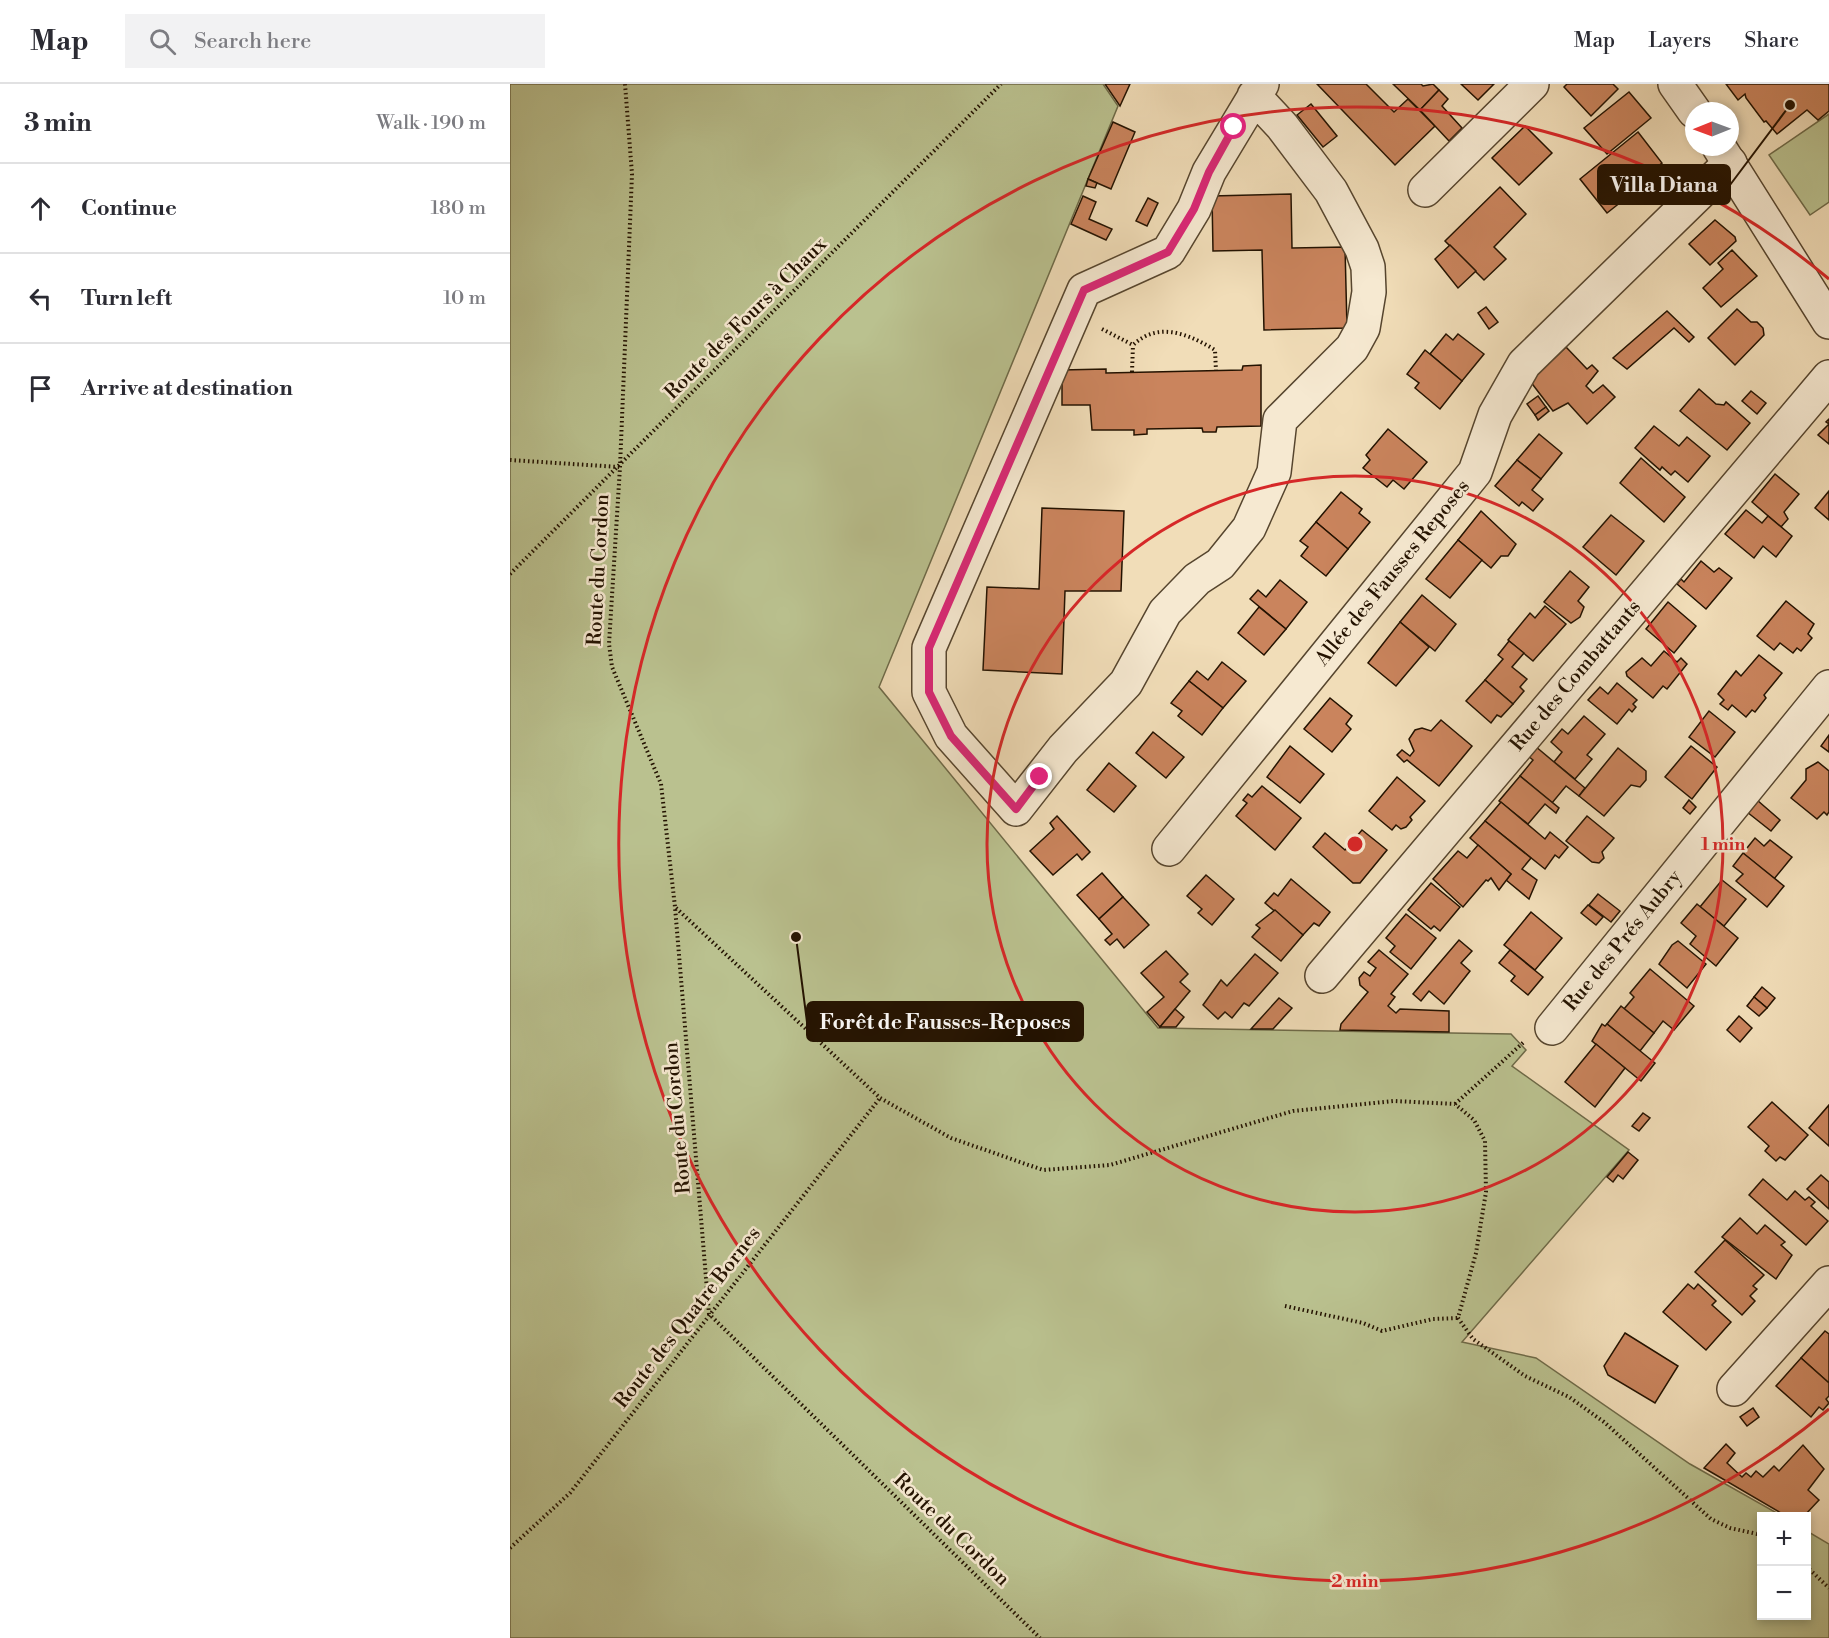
<!DOCTYPE html>
<html lang="en">
<head>
<meta charset="utf-8">
<style>
	:root { --surface:#fff; --page:#f2f2f3; --text:#2b2b33; --muted:#7c7c81; --line:#e1e1e2 }
	body { margin:0; font-family:"Libre Bodoni",serif; background:var(--page); color:var(--text) }
	.controls { position:absolute; right:18px; bottom:18px; display:grid; overflow:hidden; border-radius:0px; box-shadow:0 3px 9px #0003 }
	.controls button { width:54px; height:54px; display:grid; place-items:center; padding:0; border:0; border-bottom:2px solid var(--line); background:var(--surface); color:var(--text); font:30px sans-serif }
	.compass { position:absolute; left:1175px; top:18px; width:54px; height:54px; border-radius:50%; background:var(--surface); box-shadow:0 3px 9px #0003; rotate:269deg }
	.stop { position:absolute; width:18px; height:18px; margin:-14px; border:4px solid #db2777; border-radius:50%; background:#fff }
	.stop.end { background:#db2777; border-color:#fff; box-shadow:0 2px 6px #0008 }
	.list { margin:0; padding:0; list-style:none }
	h2 { display:flex; justify-content:space-between; align-items:center; height:78px; margin:0; padding:0 24px; font-size:26px }
	h2 small { font-size:20px; font-weight:400; color:var(--muted) }
	.list li { display:grid; grid-template-columns:39px 1fr auto; gap:18px; align-items:center; box-sizing:border-box; height:90px; padding:0 24px; border-top:2px solid var(--line) }
	.list b { display:block; font-size:22px; white-space:nowrap }
	.list em { font-size:20px; font-style:normal; color:var(--muted) }
	.icon { flex:none; width:33px; height:33px; fill:none; stroke:currentColor; stroke-width:2; stroke-linecap:round; stroke-linejoin:round }
	.map { position:relative; flex:none; width:1319px; height:1554px; overflow:hidden }
	header { display:flex; align-items:center; gap:36px; box-sizing:border-box; height:84px; padding:0 30px; background:var(--surface); border-bottom:2px solid var(--line) }
	header strong { font-size:28px }
	nav { display:flex; gap:33px; margin-inline-start:auto; font-size:21px }
	.search { width:420px; height:54px; background:var(--page); display:flex; align-items:center; gap:15px; box-sizing:border-box; padding:0 21px; border-radius:0px; color:var(--muted); font-size:22px }
	main { display:flex }
	aside { flex:1; background:var(--surface) }
	.map>svg:first-child { display:block }
</style>
</head>
<body>
<header>
<strong>Map</strong>
<div class="search"><svg class="icon" aria-label="search" viewBox="0 0 24 24"><circle cx="10" cy="10" r="6"/><path d="M15 15l6 6"/></svg>Search here</div>
<nav><a>Map</a><a>Layers</a><a>Share</a></nav>
</header>
<main>
<aside>
<h2>3 min<small>Walk · 190 m</small></h2>
<ul class="list">
<li><svg class="icon" aria-label="ahead" viewBox="0 0 24 24"><path d="M12 20V5M6 11l6-6 6 6"/></svg><div><b>Continue</b></div><em>180 m</em></li>
<li><svg class="icon" aria-label="left" viewBox="0 0 24 24"><path d="M17 20v-9H6M10 6l-5 5 5 5"/></svg><div><b>Turn left</b></div><em>10 m</em></li>
<li><svg class="icon" aria-label="arrive" viewBox="0 0 24 24"><path d="M6 21V4h12l-3 4 3 4H6"/></svg><div><b>Arrive at destination</b></div></li>
</ul>
</aside>
<div class="map">
<svg width="1319" height="1554" viewBox="0 0 1319 1554">
	<rect width="100%" height="100%" fill="#f1ddb8"/>
	<filter id="stains"><feTurbulence type="fractalNoise" baseFrequency=".00333" numOctaves="4"/><feColorMatrix values="0 0 0 0 .2 0 0 0 0 .09 0 0 0 0 .02 0 0 0 .5 -.17"/></filter>
	<radialGradient id="worn" r=".72"><stop offset=".6" stop-color="#630" stop-opacity="0"/><stop offset="1" stop-color="#630" stop-opacity=".3"/></radialGradient>
	<g fill="#bac18f" stroke="#6e6a48" stroke-width="1.5">
		<polygon points="0,0 593,0 608,22 369,603 648,944 1001,950 1016,966 1002,982 1119,1066 952,1258 1026,1274 1180,1380 1272,1432 1252,1432 1252,1532 1296,1532 1297,1447 1319,1460 1319,1554 0,1554"/>
		<polygon points="1319,30 1319,118 1300,131 1259,71"/>
	</g>
	<g fill="#ca845d" stroke="#231200" stroke-width="1.5">
		<polygon points="595,0 620,0 610,22"/>
		<polygon points="807,0 856,0 884,28 898,15 925,42 885,81"/>
		<polygon points="883,0 911,0 913,2 923,0 929,6 910,26"/>
		<polygon points="951,0 984,0 968,16"/>
		<polygon points="1057,0 1103,0 1108,5 1081,32 1054,3"/>
		<polygon points="1216,0 1319,0 1319,27 1308,36 1297,26 1267,50 1256,37 1254,38 1236,14 1235,10 1228,16"/>
		<polygon points="929,6 938,15 932,22 952,44 939,57 910,26"/>
		<polygon points="1119,8 1141,34 1097,70 1074,44"/>
		<polygon points="801,20 827,52 813,63 787,31"/>
		<polygon points="603,38 625,48 601,105 578,95"/>
		<polygon points="1015,42 1042,69 1009,101 982,74"/>
		<polygon points="1128,48 1152,79 1126,99 1130,103 1097,129 1070,95"/>
		<polygon points="578,95 587,99 585,104 576,102"/>
		<polygon points="990,103 1016,130 984,163 996,175 974,196 935,157"/>
		<polygon points="781,110 782,164 835,163 837,244 754,246 752,166 703,167 702,112"/>
		<polygon points="573,112 586,118 579,135 602,145 596,156 561,140"/>
		<polygon points="638,114 648,119 637,142 626,137"/>
		<polygon points="1205,136 1225,153 1226,157 1200,181 1179,160"/>
		<polygon points="940,161 966,187 948,204 925,175"/>
		<polygon points="1222,166 1247,192 1211,223 1193,204 1213,185 1208,179"/>
		<polygon points="976,223 988,238 979,245 968,229"/>
		<polygon points="1227,225 1241,238 1247,238 1253,244 1254,251 1225,281 1198,254"/>
		<polygon points="1157,227 1184,253 1179,258 1164,244 1117,285 1103,274"/>
		<polygon points="936,250 943,256 948,250 974,270 952,297 920,270"/>
		<polygon points="1056,263 1077,285 1082,281 1088,287 1076,302 1083,309 1093,301 1105,313 1077,340 1058,319 1043,327 1020,297"/>
		<polygon points="915,266 952,297 930,325 905,304 909,299 897,290"/>
		<polygon points="751,281 751,342 707,343 706,348 693,348 692,344 637,345 637,350 624,351 624,346 582,346 580,321 552,321 552,286 596,285 596,289 732,286 733,282"/>
		<polygon points="1189,305 1206,320 1214,321 1216,318 1240,339 1217,366 1170,327"/>
		<polygon points="1241,307 1256,319 1247,330 1232,317"/>
		<polygon points="1028,312 1036,323 1025,331 1017,320"/>
		<polygon points="1036,323 1039,327 1028,336 1025,331"/>
		<polygon points="1319,335 1319,360 1308,351 1319,340 1316,338"/>
		<polygon points="1144,342 1169,362 1177,353 1200,372 1178,398 1165,387 1161,391 1152,383 1150,386 1125,364"/>
		<polygon points="878,345 917,378 894,405 883,396 877,403 853,384 860,376 856,371"/>
		<polygon points="1029,350 1052,369 1031,395 1007,376"/>
		<polygon points="1131,374 1175,413 1154,438 1110,399"/>
		<polygon points="1007,376 1031,395 1022,406 1033,415 1023,427 1012,418 1009,422 985,402"/>
		<polygon points="1265,390 1289,410 1274,428 1278,435 1271,443 1242,418"/>
		<polygon points="1319,407 1319,436 1305,424"/>
		<polygon points="831,408 852,425 849,429 860,438 838,465 806,438"/>
		<polygon points="532,424 614,427 611,507 555,507 552,590 473,586 477,503 529,505"/>
		<polygon points="1236,426 1252,439 1258,432 1282,452 1266,473 1253,462 1244,474 1215,450"/>
		<polygon points="971,427 1006,460 998,472 991,472 981,484 948,456"/>
		<polygon points="1101,431 1134,457 1106,491 1073,463"/>
		<polygon points="806,438 838,465 816,492 791,472 798,463 790,457"/>
		<polygon points="948,456 972,476 940,514 916,495"/>
		<polygon points="1191,477 1204,488 1209,484 1222,494 1196,525 1167,500 1171,495 1174,498"/>
		<polygon points="1060,487 1079,503 1068,517 1074,523 1070,533 1061,539 1034,518"/>
		<polygon points="770,496 797,518 776,545 740,515 748,506 756,513"/>
		<polygon points="912,511 946,540 925,567 890,538"/>
		<polygon points="1276,517 1304,540 1298,550 1302,554 1291,567 1287,564 1283,569 1270,559 1264,566 1247,552"/>
		<polygon points="1158,518 1186,542 1164,569 1136,545"/>
		<polygon points="1035,522 1056,540 1023,577 998,556 1020,529 1025,534"/>
		<polygon points="749,523 776,545 754,571 728,549"/>
		<polygon points="890,538 919,563 886,602 858,579"/>
		<polygon points="999,557 1014,569 1002,583 1017,595 1010,603 1014,607 1003,620 975,596 993,575 988,571"/>
		<polygon points="1154,567 1167,578 1171,574 1177,580 1157,605 1153,602 1143,614 1117,592 1116,588 1132,574 1141,582"/>
		<polygon points="1249,571 1272,589 1254,611 1256,614 1245,628 1242,626 1236,633 1222,621 1218,626 1210,620 1214,616 1208,610 1226,587 1231,592"/>
		<polygon points="712,578 736,597 713,624 679,597 687,587 698,596"/>
		<polygon points="975,596 1003,620 991,633 987,631 981,639 956,617"/>
		<polygon points="679,597 713,624 692,651 668,632 672,627 661,619"/>
		<polygon points="1107,599 1127,616 1123,620 1126,623 1122,628 1119,625 1107,640 1078,616 1090,603 1098,610"/>
		<polygon points="820,614 842,632 836,640 841,645 822,668 794,645"/>
		<polygon points="1199,627 1225,648 1205,673 1179,653"/>
		<polygon points="1074,632 1095,650 1077,671 1082,675 1065,695 1044,678 1052,668 1041,658 1052,645 1058,650"/>
		<polygon points="931,636 962,662 929,702 897,676 894,678 887,671 892,666 900,672 904,667 899,655 905,646 912,644 921,647"/>
		<polygon points="643,648 674,673 656,694 626,669"/>
		<polygon points="1319,651 1319,668 1311,662"/>
		<polygon points="780,662 814,690 790,719 757,693"/>
		<polygon points="1025,662 1075,704 1069,712 1056,702 1042,719 1010,692 1023,676 1017,671"/>
		<polygon points="1181,662 1207,683 1182,715 1155,693"/>
		<polygon points="1108,664 1136,687 1136,696 1130,703 1121,701 1094,732 1069,712"/>
		<polygon points="1308,678 1319,687 1319,728 1317,731 1314,728 1307,735 1281,714 1296,696 1296,685"/>
		<polygon points="599,679 626,702 604,728 577,706"/>
		<polygon points="1010,692 1049,724 1046,729 1035,720 1018,740 989,717"/>
		<polygon points="887,693 915,717 900,733 902,736 896,743 891,745 886,741 882,746 859,727"/>
		<polygon points="752,702 791,734 765,766 726,732 737,719 733,716 738,710 742,713"/>
		<polygon points="1179,716 1186,723 1180,730 1173,724"/>
		<polygon points="1247,716 1270,736 1261,747 1237,728"/>
		<polygon points="991,718 1035,755 1040,748 1058,763 1049,774 1045,771 1035,785 975,737"/>
		<polygon points="547,732 580,768 572,776 567,770 543,791 520,767 544,745 540,739"/>
		<polygon points="1077,732 1104,754 1092,768 1094,774 1089,779 1082,778 1056,757"/>
		<polygon points="975,737 1021,774 1012,785 1027,796 1019,815 996,796 1001,790 960,754"/>
		<polygon points="852,746 877,766 850,799 843,799 803,763 815,749 835,766"/>
		<polygon points="1245,754 1254,762 1260,756 1282,773 1264,795 1233,769"/>
		<polygon points="968,761 1001,790 989,806 981,794 978,797 976,796 953,823 923,795 948,767 957,774"/>
		<polygon points="1233,769 1274,802 1257,823 1226,797 1233,790 1223,782"/>
		<polygon points="592,789 613,813 589,835 567,811"/>
		<polygon points="696,791 724,815 702,841 688,829 692,825 677,812"/>
		<polygon points="781,795 820,828 809,842 804,839 793,851 755,819 764,809 768,812"/>
		<polygon points="1212,796 1236,815 1214,842 1190,823"/>
		<polygon points="921,799 950,823 930,847 924,842 921,845 898,826"/>
		<polygon points="1088,810 1110,827 1101,838 1079,821"/>
		<polygon points="613,813 639,841 614,864 607,855 600,861 595,856 602,850 589,835"/>
		<polygon points="1187,820 1228,854 1206,882 1180,860 1186,852 1171,839"/>
		<polygon points="1078,821 1093,833 1086,841 1071,829"/>
		<polygon points="765,826 793,851 771,877 742,853 750,844 746,841"/>
		<polygon points="1021,828 1052,854 1025,886 994,861"/>
		<polygon points="896,830 926,854 901,885 880,868 885,862 876,854"/>
		<polygon points="949,856 962,867 951,879 960,887 934,920 919,907 911,917 903,910"/>
		<polygon points="1168,857 1196,880 1177,904 1149,880 1162,861"/>
		<polygon points="869,866 898,890 881,910 885,913 878,922 886,929 890,925 939,927 939,948 830,946 831,940 858,908 850,901 849,894 854,888 860,892 866,884 858,878"/>
		<polygon points="1000,866 1033,893 1018,911 1001,897 1005,892 989,879"/>
		<polygon points="656,867 678,890 670,898 680,907 650,943 637,928 654,913 631,889"/>
		<polygon points="745,870 768,889 739,922 734,919 722,934 715,928 708,935 693,921 711,896 717,902"/>
		<polygon points="1140,885 1184,922 1164,946 1153,937 1144,949 1114,925 1124,913 1120,909"/>
		<polygon points="1252,903 1265,914 1257,924 1244,913"/>
		<polygon points="1244,913 1257,924 1249,932 1237,922"/>
		<polygon points="769,914 782,924 763,945 741,945"/>
		<polygon points="1111,922 1144,949 1130,967 1097,940"/>
		<polygon points="665,925 674,933 666,943 650,943"/>
		<polygon points="1229,932 1242,944 1230,958 1217,946"/>
		<polygon points="1092,940 1095,942 1097,940 1145,979 1131,997 1082,957"/>
		<polygon points="1086,960 1115,984 1085,1023 1055,998"/>
		<polygon points="1262,1018 1298,1051 1275,1076 1270,1073 1266,1077 1255,1067 1259,1062 1238,1043"/>
		<polygon points="1319,1021 1319,1062 1299,1044"/>
		<polygon points="1133,1029 1140,1034 1129,1047 1122,1042"/>
		<polygon points="1118,1068 1128,1076 1113,1095 1108,1091 1103,1098 1097,1093"/>
		<polygon points="1311,1091 1319,1098 1319,1125 1297,1105"/>
		<polygon points="1253,1095 1277,1116 1285,1107 1295,1116 1299,1113 1305,1118 1301,1122 1318,1137 1296,1161 1239,1111"/>
		<polygon points="1230,1134 1247,1150 1255,1141 1275,1158 1271,1161 1282,1171 1266,1195 1212,1153"/>
		<polygon points="1215,1156 1254,1191 1243,1202 1247,1205 1240,1212 1245,1217 1232,1231 1185,1188"/>
		<polygon points="1178,1200 1184,1205 1188,1200 1206,1217 1202,1221 1221,1238 1196,1266 1153,1228"/>
		<polygon points="1315,1247 1319,1250 1319,1299 1291,1274"/>
		<polygon points="1115,1249 1168,1282 1145,1319 1098,1291 1094,1282"/>
		<polygon points="1291,1274 1319,1299 1319,1312 1316,1315 1319,1319 1313,1326 1309,1323 1301,1333 1266,1302"/>
		<polygon points="1243,1324 1249,1333 1237,1342 1230,1333"/>
		<polygon points="1216,1360 1225,1369 1217,1379 1232,1393 1236,1389 1241,1393 1246,1387 1253,1393 1264,1382 1269,1387 1293,1361 1314,1385 1298,1406 1309,1416 1294,1432 1276,1432 1194,1384"/>
	</g>
	<g fill="none" stroke-linecap="round" stroke-linejoin="round">
		<g stroke="#56452e" stroke-width="36">
			<g id="minor">
				<polyline points="1165,0 1184,27"/>
				<polyline points="744,12 772,42 821,107 852,165 858,183 859,208 853,244 842,264 770,336 764,388 739,444 710,480 687,495 655,528 616,599 553,665 506,725 441,652 419,608 419,564 574,206 658,168 684,125 699,88 752,0"/>
				<polyline points="1209,63 1319,238"/>
				<polyline points="915,106 1022,0"/>
				<polyline points="659,765 965,388 985,331 1014,280 1220,79"/>
				<polyline points="812,892 1319,293"/>
				<polyline points="1042,944 1319,603"/>
				<polyline points="1224,1305 1319,1199"/>
			</g>
		</g>
		<g stroke="#231200" stroke-width="4" stroke-dasharray="1.5 3" stroke-linecap="butt">
			<polyline points="115,0 122,90 110,383 99,560 102,583 151,700 165,823 199,1230 530,1554"/>
			<path d="M592,245l31,16c25,-24 56,-11 82,5l1,21"/>
			<polyline points="622,288 623,261"/>
			<polyline points="0,376 109,383"/>
			<polyline points="0,490 491,0"/>
			<polyline points="166,824 370,1014 441,1054 533,1086 600,1081 783,1027 884,1017 945,1020 964,1036 975,1057 976,1108 966,1169 948,1234 963,1255 1015,1292 1059,1313 1094,1338 1201,1435 1220,1444 1252,1451"/>
			<polyline points="945,1020 1014,958"/>
			<polyline points="775,1222 853,1239 872,1247 923,1235 948,1234"/>
			<polyline points="0,1464 60,1409 370,1014"/>
			<polyline points="1296,1482 1319,1504"/>
		</g>
		<use href="#minor" stroke="#f6e9d1" stroke-width="33"/>
	</g>
	<g fill="none" stroke-linecap="round" stroke-linejoin="round">
		<polyline stroke="#db2777" stroke-width="8" points="530,693 506,725 441,652 419,608 419,564 574,206 658,168 684,125 699,88 724,43"/>
	</g>
	<g fill="none" stroke="#d62828" stroke-width="3">
		<circle cx="845" cy="760" r="368"/>
		<path d="M1319 1325A737 737 0 1 1 1319 195"/>
	</g>
	<g text-anchor="middle" dominant-baseline="central" stroke-width="5" stroke-linejoin="round" paint-order="stroke">
		<g font-size="20" fill="#231200" stroke="#f6e9d1">
			<text transform="translate(236 235) rotate(-45)">Route des Fours à Chaux</text>
			<text transform="translate(89 486) rotate(-87)">Route du Cordon</text>
			<text transform="translate(883 489) rotate(-51)">Allée des Fausses Reposes</text>
			<text transform="translate(1066 592) rotate(-50)">Rue des Combattants</text>
			<text transform="translate(1113 857) rotate(-51)">Rue des Prés Aubry</text>
			<text transform="translate(168 1034) rotate(-95)">Route du Cordon</text>
			<text transform="translate(178 1234) rotate(-52)">Route des Quatre Bornes</text>
			<text transform="translate(441 1446) rotate(44)">Route du Cordon</text>
		</g>
	</g>
	<circle cx="845" cy="760" r="9" fill="#d62828" stroke="#f6e9d1" stroke-width="3"/>
	<g font-size="18" text-anchor="middle" font-weight="bold" fill="#d62828" stroke="#f6e9d1" stroke-width="5" stroke-linejoin="round" paint-order="stroke">
		<text x="1213" y="766">1 min</text>
		<text x="845" y="1503">2 min</text>
	</g>
	<path fill="none" stroke="#231200" stroke-width="2" d="M1280 21L1220 101M286 853L297 938"/>
	<g fill="#231200" stroke="#f6e9d1" stroke-width="2">
		<circle cx="1280" cy="21" r="6"/>
		<circle cx="286" cy="853" r="6"/>
	</g>
	<g fill="#231200" stroke="#231200" stroke-width="2">
		<rect x="1088" y="81" width="132" height="39" rx="6"/>
		<rect x="297" y="918" width="276" height="39" rx="6"/>
	</g>
	<g font-size="21" text-anchor="middle" font-weight="bold" fill="#fff">
		<text x="1154" y="108">Villa Diana</text>
		<text x="435" y="945">Forêt de Fausses-Reposes</text>
	</g>
	<rect width="100%" height="100%" filter="url(#stains)"/>
	<rect width="100%" height="100%" fill="url(#worn)"/>
</svg>
<div class="controls">
<button>+</button>
<button>−</button>
</div>
<svg class="compass" viewBox="-18 -18 36 36"><path d="M0-13l5 13h-10z" fill="#e53935"/><path d="M0 13l5-13h-10z" fill="#7c7c81"/></svg>
<div class="stop" style="left:724px;top:43px"></div>
<div class="stop end" style="left:530px;top:693px"></div>
</div>
</main>
</body>
</html>
